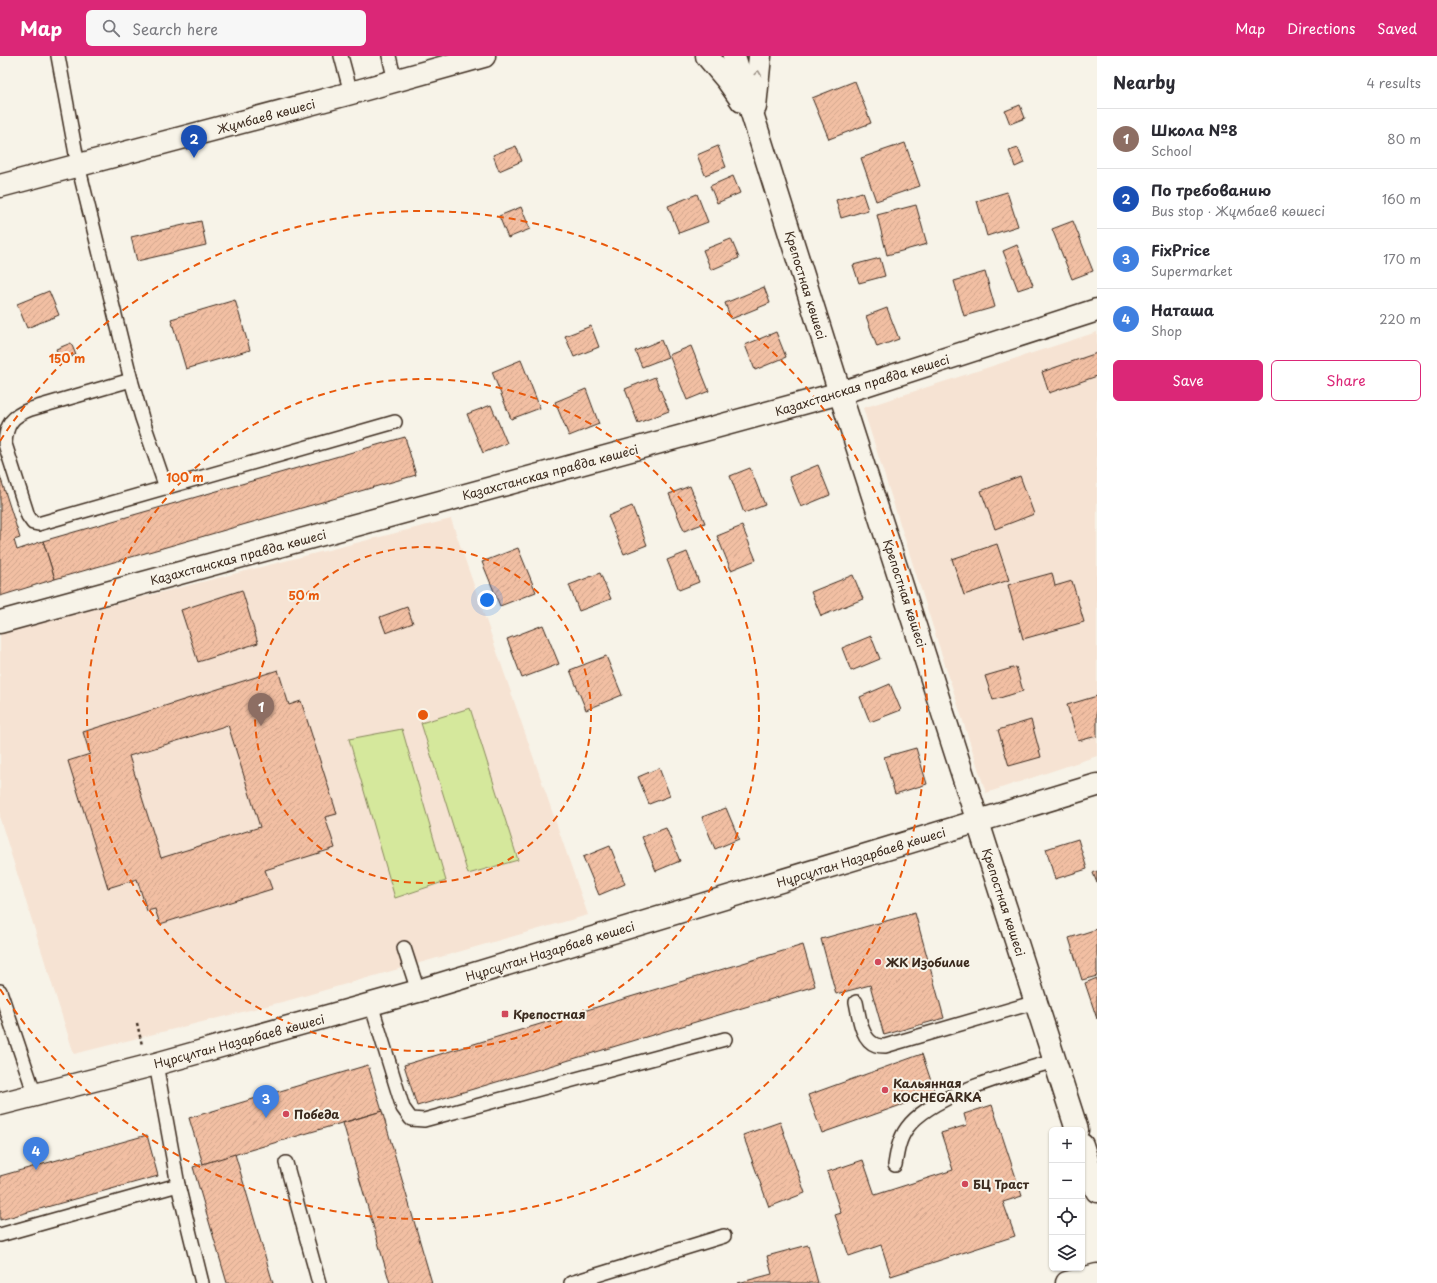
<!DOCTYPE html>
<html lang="en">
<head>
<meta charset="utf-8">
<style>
	:root { --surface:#fff; --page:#f7f7f7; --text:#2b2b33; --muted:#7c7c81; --line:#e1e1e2; --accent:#db2777 }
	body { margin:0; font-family:"Playpen Sans",sans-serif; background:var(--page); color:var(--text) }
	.controls { position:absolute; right:12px; bottom:12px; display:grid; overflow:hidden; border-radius:6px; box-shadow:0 1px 3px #0004 }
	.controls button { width:36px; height:36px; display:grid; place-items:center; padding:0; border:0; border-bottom:1px solid var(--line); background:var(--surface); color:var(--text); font:20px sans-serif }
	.you { position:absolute; left:487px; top:544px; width:14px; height:14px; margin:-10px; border:3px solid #fff; border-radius:50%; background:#1a73e8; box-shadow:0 0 0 6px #1a73e833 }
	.badge { display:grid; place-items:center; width:26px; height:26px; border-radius:50%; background:var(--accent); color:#fff; font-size:13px; font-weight:700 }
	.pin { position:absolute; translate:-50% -33px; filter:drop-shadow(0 1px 2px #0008) }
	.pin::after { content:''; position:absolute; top:21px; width:14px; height:12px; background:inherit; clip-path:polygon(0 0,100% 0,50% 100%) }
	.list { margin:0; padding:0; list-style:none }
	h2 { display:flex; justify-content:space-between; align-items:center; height:52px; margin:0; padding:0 16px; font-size:17px }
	h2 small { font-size:13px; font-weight:400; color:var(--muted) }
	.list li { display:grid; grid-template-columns:26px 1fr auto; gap:12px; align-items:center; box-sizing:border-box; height:60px; padding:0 16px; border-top:1px solid var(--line) }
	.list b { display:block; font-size:15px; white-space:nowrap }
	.list p { margin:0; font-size:13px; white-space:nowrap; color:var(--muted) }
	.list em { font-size:13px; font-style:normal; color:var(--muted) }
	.actions { display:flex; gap:8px; padding:12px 16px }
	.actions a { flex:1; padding:9px 0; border:1px solid var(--accent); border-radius:6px; text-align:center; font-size:14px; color:var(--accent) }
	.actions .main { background:var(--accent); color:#fff }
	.icon { flex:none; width:22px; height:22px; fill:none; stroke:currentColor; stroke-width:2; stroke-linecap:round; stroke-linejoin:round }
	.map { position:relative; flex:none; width:1097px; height:1227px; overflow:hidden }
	header { display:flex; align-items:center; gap:24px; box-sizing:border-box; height:56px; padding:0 20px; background:var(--accent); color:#fff }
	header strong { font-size:19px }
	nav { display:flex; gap:22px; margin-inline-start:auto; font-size:14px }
	.search { width:280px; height:36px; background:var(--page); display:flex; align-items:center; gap:10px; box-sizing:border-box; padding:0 14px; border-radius:6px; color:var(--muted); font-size:15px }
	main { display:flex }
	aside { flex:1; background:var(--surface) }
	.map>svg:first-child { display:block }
</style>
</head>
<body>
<header>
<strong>Map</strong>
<div class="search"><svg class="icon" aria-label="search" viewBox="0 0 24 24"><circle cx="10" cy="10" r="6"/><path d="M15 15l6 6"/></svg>Search here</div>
<nav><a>Map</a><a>Directions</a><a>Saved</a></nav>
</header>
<main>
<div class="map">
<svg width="1097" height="1227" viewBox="0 0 1097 1227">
	<defs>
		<pattern id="building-hatch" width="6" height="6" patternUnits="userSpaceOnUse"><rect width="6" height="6" fill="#f2bfa3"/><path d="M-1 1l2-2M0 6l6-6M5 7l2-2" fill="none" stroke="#d0a48c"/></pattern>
	</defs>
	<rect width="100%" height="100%" fill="#f7f3e8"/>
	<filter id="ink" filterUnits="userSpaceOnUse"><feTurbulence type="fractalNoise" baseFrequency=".025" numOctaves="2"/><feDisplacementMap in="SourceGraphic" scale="8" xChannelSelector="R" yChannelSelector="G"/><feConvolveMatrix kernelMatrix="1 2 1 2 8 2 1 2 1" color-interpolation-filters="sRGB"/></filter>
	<g filter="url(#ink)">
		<g fill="#f6e3d3">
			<polygon points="1097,276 1097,700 986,737 863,352"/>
			<polygon points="451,463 588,859 290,944 74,998 0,763 0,577"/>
		</g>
		<g fill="#d5e89c" stroke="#88895d">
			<polygon points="470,652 518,804 468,818 421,667"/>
			<polygon points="402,673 446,825 395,842 349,683"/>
		</g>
		<g fill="url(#building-hatch)" stroke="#3b2a1e" fill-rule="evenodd">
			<polygon points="855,25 871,67 829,83 812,42"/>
			<polygon points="1020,49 1025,62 1010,68 1005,55"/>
			<polygon points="905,87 920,130 876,145 861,102"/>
			<polygon points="516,90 522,105 499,115 493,99"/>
			<polygon points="718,90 726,111 705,119 697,99"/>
			<polygon points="1018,92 1024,107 1015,111 1009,95"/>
			<polygon points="733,120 740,137 717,147 710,130"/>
			<polygon points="862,136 868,154 841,162 836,144"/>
			<polygon points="1007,136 1018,170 987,180 977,145"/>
			<polygon points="697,138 708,166 679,177 668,150"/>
			<polygon points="916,149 927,188 887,199 877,159"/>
			<polygon points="521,151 530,173 508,182 499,160"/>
			<polygon points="201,165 206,189 137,205 131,181"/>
			<polygon points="1073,165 1093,215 1072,223 1052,173"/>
			<polygon points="731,183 739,202 711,214 703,194"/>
			<polygon points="1017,189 1033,229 1018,234 1003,195"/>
			<polygon points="880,202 885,220 859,227 853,209"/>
			<polygon points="985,216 995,251 964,260 954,225"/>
			<polygon points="764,231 770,247 731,263 725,247"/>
			<polygon points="49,235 59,259 27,272 17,248"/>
			<polygon points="235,244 250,294 186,313 171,263"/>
			<polygon points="887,252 899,283 877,291 866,260"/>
			<polygon points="591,270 599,291 574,301 565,280"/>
			<polygon points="776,276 786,301 755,314 745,289"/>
			<polygon points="661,284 668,301 642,311 635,295"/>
			<polygon points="71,287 76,299 61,305 56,293"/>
			<polygon points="691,290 709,335 687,344 669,299"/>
			<polygon points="1097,297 1097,320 1049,337 1042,316"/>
			<polygon points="521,304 540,352 511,363 492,316"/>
			<polygon points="655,321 669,355 638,367 625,333"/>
			<polygon points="586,333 599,368 569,380 555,346"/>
			<polygon points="491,349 507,387 483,397 467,358"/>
			<polygon points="405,381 416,419 55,523 43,485"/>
			<polygon points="818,409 830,439 801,451 789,421"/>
			<polygon points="750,412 765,449 744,457 730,420"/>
			<polygon points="0,420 20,482 14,484 17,494 43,485 55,523 0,540"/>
			<polygon points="1020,420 1034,458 995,473 981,435"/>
			<polygon points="690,430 705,467 684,475 669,438"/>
			<polygon points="632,450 647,489 624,498 608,460"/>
			<polygon points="742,470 756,504 731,514 717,480"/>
			<polygon points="997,488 1009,524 964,539 952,503"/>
			<polygon points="518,492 536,536 500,550 482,506"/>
			<polygon points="687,496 699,526 679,534 667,504"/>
			<polygon points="600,517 611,543 579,555 569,529"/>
			<polygon points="1052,517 1055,530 1072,525 1084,566 1023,583 1008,529"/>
			<polygon points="853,519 863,543 821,560 811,536"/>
			<polygon points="242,534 258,587 198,606 181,554"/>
			<polygon points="407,551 413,567 386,577 380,561"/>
			<polygon points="543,569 559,608 522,622 507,583"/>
			<polygon points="871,580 880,603 851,615 842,592"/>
			<polygon points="606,600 622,639 586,654 570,614"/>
			<polygon points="1016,611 1023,635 993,644 985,620"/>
			<path d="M278,614l11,35 12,-4 36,113 -12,3 10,31 -70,22 7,19 -112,35 -5,-15 -8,2 -10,-32 -29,9 -40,-127 22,-7 -7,-22zM228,669l32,102 -99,31 -32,-102z"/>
			<polygon points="890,628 901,654 870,666 860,641"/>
			<polygon points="1097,640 1097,680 1078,685 1067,649"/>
			<polygon points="1031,664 1041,701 1009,710 998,674"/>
			<polygon points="916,692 927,728 895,738 884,701"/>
			<polygon points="659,712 670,740 649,748 638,721"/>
			<polygon points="726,752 739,783 715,793 702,761"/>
			<polygon points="666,772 680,805 656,815 642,781"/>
			<polygon points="1078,783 1087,813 1055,823 1046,793"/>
			<polygon points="610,790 625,828 599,839 583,801"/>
			<polygon points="1097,815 1097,827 1093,817"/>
			<polygon points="915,857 944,962 884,979 870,929 836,938 821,883"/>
			<polygon points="1097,873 1097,920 1082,924 1069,882"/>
			<polygon points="803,889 815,930 417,1050 404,1009"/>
			<polygon points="1097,922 1097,963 1085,927"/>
			<polygon points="922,998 935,1037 822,1077 808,1039"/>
			<polygon points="368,1009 382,1055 203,1108 189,1062"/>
			<polygon points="992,1049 1022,1140 1003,1146 1015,1180 891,1220 881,1189 849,1200 835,1159 841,1157 827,1116 863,1104 875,1139 953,1114 941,1077 967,1069 964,1058"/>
			<polygon points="382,1055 432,1227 390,1227 343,1067"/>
			<polygon points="780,1066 805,1137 769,1151 743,1079"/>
			<polygon points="147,1079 158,1120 0,1164 0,1120"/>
			<polygon points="235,1098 273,1227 227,1227 193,1111"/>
			<polygon points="808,1189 818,1227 738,1227 772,1218 767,1200"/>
		</g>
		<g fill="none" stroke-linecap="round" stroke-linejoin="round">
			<g stroke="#3b2a1e" stroke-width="16">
				<g id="lane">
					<polyline points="58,0 78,109 131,324 142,362 166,432"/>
					<polyline points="341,0 351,37"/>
					<polyline points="389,0 395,25"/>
					<path d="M131,324l-100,29c-19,7 -25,15 -26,35l23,72 5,7 5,1 357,-102"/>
					<polyline points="404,892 418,935"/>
					<polyline points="0,935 35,1039"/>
					<path d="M856,946c3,13 5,38 20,43 3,1 7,1 9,1l151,-44"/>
					<polyline points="371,948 403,1052 411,1063 424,1064 725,983"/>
					<polyline points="156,1008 178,1129 202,1227"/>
					<polyline points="286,1107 319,1227"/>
					<path d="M895,1109c2,-13 4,-26 12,-37 24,-34 108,-55 147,-67"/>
					<polyline points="0,1179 178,1129"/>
					<polyline points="571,1227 724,1180"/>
				</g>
			</g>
			<g stroke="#3b2a1e" stroke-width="25">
				<polyline id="street" points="0,566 840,337 1097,254"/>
			</g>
			<g stroke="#3b2a1e" stroke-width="25">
				<g id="secondary">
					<polyline points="707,0 728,25 742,45"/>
					<polyline points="734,0 840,337 1077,1074"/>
					<polyline points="755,51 760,0"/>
					<polyline points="0,130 351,37 484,0"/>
					<polyline points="0,1048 156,1008 418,935 1097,729"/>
					<polyline points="1082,1089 1097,1135"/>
					<polyline points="1067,1227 1097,1219"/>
				</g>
			</g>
			<polyline stroke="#3b2a1e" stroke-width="2.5" stroke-dasharray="3 3" stroke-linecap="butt" points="137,967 142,989"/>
			<use href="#lane" stroke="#f7f3e8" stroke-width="13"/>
			<use href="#street" stroke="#f7f3e8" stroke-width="22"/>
			<use href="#secondary" stroke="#f7f3e8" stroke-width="22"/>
		</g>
		<defs><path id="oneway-chevron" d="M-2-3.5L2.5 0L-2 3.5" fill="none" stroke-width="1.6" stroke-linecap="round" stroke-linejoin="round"/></defs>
		<use stroke="#998e83" href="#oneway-chevron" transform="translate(758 17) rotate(-82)"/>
	</g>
	<g fill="none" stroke="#e8590c" stroke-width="2" stroke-dasharray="7 5">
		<circle cx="423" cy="659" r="168"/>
		<circle cx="423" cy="659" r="336"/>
		<path d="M0 385A504 504 0 1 1 0 933"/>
	</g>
	<g fill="#d1495b" stroke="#f7f3e8" stroke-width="1.5">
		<circle cx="878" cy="906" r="4"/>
		<rect x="501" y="954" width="8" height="8" rx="2"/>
		<circle cx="885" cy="1034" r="4"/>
		<circle cx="286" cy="1058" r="4"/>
		<circle cx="965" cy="1128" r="4"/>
	</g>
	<g text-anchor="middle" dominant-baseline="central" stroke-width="4" stroke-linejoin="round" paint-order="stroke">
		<g font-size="12" fill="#3b2a1e" stroke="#f7f3e8">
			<text transform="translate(266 60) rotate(-15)">Жұмбаев көшесі</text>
			<text transform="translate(806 229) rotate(73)">Крепостная көшесі</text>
			<text transform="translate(862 329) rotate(-17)">Казахстанская правда көшесі</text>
			<text transform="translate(550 416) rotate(-15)">Казахстанская правда көшесі</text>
			<text transform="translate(238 501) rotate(-15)">Казахстанская правда көшесі</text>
			<text transform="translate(905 537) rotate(72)">Крепостная көшесі</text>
			<text transform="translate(861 801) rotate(-17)">Нұрсұлтан Назарбаев көшесі</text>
			<text transform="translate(1004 846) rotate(72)">Крепостная көшесі</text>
			<text transform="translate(550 895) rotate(-17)">Нұрсұлтан Назарбаев көшесі</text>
			<text transform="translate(239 985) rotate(-15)">Нұрсұлтан Назарбаев көшесі</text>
		</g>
		<g font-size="12" font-weight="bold" fill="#3b2a1e" stroke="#f7f3e8" text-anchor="start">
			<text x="886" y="906">ЖК Изобилие</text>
			<text x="513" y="958">Крепостная</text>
			<text x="893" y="1027">Кальянная<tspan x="893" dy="14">KOCHEGARKA</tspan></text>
			<text x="294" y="1058">Победа</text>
			<text x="973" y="1128">БЦ Траст</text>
		</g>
	</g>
	<circle cx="423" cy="659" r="6" fill="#e8590c" stroke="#f7f3e8" stroke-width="2"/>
	<g font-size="12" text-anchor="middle" font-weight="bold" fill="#e8590c" stroke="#f7f3e8" stroke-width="4" stroke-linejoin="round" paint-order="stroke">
		<text x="67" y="307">150 m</text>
		<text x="185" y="426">100 m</text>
		<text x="304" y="544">50 m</text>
	</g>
</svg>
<div class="controls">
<button>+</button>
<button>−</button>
<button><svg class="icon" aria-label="locate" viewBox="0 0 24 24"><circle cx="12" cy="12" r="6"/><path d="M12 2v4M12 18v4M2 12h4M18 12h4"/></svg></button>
<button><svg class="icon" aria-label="layers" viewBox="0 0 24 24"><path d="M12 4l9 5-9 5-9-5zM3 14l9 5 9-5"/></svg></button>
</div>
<div class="you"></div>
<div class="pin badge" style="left:261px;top:670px;background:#8d6e63">1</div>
<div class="pin badge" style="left:194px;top:102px;background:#1a4fb4">2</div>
<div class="pin badge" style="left:266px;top:1062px;background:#3f7fe0">3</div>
<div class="pin badge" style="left:36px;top:1114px;background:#3f7fe0">4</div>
</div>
<aside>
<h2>Nearby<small>4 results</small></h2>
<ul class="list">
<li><span class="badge" style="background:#8d6e63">1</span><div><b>Школа №8</b><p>School</p></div><em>80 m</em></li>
<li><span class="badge" style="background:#1a4fb4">2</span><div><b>По требованию</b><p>Bus stop · Жұмбаев көшесі</p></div><em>160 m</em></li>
<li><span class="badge" style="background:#3f7fe0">3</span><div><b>FixPrice</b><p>Supermarket</p></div><em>170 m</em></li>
<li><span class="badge" style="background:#3f7fe0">4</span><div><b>Наташа</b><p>Shop</p></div><em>220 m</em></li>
</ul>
<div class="actions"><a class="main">Save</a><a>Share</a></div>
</aside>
</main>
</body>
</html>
